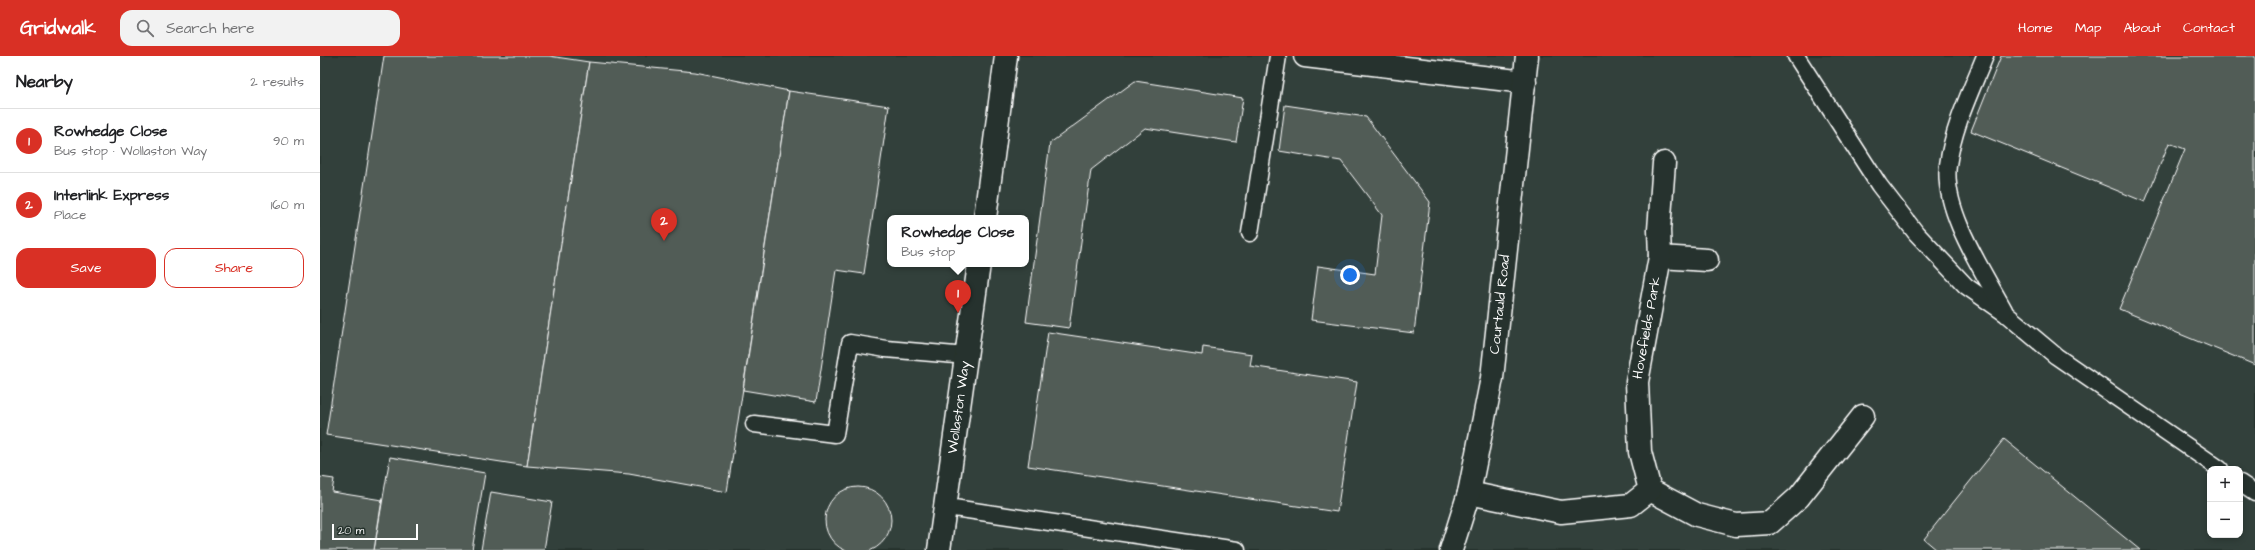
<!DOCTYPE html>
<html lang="en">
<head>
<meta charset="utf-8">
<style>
	:root { --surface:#fff; --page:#f2f2f2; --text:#202124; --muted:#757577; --line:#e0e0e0; --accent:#d93025 }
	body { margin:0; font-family:"Architects Daughter",sans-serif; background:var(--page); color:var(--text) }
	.controls { position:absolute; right:12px; bottom:12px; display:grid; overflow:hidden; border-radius:8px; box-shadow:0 2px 6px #0003 }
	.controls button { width:36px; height:36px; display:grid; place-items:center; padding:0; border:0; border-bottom:1px solid var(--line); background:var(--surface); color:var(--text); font:20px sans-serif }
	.scale { position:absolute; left:12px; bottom:10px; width:86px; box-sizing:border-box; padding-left:4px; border:2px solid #fff; border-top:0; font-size:11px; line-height:14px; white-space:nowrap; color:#fff; -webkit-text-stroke:3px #26332d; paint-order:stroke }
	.you { position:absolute; left:1030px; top:219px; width:14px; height:14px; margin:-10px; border:3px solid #fff; border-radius:50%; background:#1a73e8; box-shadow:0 0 0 6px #1a73e833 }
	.badge { display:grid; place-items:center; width:26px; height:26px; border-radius:50%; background:var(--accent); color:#fff; font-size:13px; font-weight:700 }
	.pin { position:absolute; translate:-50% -33px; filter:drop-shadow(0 1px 2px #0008) }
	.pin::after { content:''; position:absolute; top:21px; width:14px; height:12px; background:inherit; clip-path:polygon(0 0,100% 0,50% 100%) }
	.popup { position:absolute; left:567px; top:159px; width:142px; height:52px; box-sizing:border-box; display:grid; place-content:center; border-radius:8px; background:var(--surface); filter:drop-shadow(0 1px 3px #0005); font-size:13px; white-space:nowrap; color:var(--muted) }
	.popup b { font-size:15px; color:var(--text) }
	.popup::after { content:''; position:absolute; left:50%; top:100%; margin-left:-8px; border:8px solid transparent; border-top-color:var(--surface) }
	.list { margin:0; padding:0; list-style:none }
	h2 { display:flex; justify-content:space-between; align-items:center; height:52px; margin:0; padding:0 16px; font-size:17px }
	h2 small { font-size:13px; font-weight:400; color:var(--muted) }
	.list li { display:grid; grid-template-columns:26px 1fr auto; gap:12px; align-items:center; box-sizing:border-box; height:64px; padding:0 16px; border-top:1px solid var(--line) }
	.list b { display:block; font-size:15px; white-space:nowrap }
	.list p { margin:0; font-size:13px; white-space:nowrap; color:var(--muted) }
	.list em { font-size:13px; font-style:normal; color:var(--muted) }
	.actions { display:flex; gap:8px; padding:12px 16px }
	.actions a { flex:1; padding:9px 0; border:1px solid var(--accent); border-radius:12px; text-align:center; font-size:14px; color:var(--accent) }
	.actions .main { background:var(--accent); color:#fff }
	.icon { flex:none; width:22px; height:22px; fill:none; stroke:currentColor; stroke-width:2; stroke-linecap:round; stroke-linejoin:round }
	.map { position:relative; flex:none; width:1935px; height:494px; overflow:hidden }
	header { display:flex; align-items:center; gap:24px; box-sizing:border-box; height:56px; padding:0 20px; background:var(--accent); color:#fff }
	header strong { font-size:19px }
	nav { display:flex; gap:22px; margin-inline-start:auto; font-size:14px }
	.search { width:280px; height:36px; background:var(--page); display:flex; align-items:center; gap:10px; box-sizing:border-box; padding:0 14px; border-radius:12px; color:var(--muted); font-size:15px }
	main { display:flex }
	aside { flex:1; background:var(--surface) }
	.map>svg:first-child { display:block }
</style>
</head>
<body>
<header>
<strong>Gridwalk</strong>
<div class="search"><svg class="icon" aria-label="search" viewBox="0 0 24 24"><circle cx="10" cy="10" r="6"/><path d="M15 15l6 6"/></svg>Search here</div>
<nav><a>Home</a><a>Map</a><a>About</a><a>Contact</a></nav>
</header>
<main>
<aside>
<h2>Nearby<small>2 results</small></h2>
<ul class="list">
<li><span class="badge">1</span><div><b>Rowhedge Close</b><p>Bus stop · Wollaston Way</p></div><em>90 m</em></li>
<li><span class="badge">2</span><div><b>Interlink Express</b><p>Place</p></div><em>160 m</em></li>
</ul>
<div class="actions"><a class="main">Save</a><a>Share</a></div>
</aside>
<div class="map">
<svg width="1935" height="494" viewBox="0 0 1935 494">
	<rect width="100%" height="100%" fill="#26332d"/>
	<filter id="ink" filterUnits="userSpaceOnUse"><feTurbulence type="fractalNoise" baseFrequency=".025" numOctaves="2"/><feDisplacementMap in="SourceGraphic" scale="8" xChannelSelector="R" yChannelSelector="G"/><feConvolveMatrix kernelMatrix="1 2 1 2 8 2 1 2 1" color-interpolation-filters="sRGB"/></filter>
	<g filter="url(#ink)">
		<path fill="#333f3a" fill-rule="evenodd" d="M0,0h1935v494h-1935zM570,162h136v46h-136zM1890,413h30v66h-30z"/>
		<g fill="#515c57" stroke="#fff">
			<polygon points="64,0 229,0 269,6 207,410 6,379"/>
			<polygon points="1681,0 1935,0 1935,309 1799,253 1865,93 1849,87 1825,146 1651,75"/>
			<polygon points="269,6 375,16 469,35 407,436 309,418 207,410"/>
			<polygon points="815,25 923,42 916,86 825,72 771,114 749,272 706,266 730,87"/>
			<polygon points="469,35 569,50 544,218 516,214 496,346 423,334"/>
			<polygon points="965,49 1046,61 1110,146 1094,277 991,264 998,210 1055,218 1062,159 1021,105 959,95"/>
			<polygon points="728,276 882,299 883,291 932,298 930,310 1037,326 1017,456 708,410"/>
			<polygon points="1684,383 1820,494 1617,494 1604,483"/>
			<polygon points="70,401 165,417 152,494 54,494"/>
			<polygon points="0,421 14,423 12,436 62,444 54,494 0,494"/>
			<circle cx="538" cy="464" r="33"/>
			<polygon points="171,436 232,446 224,494 161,494"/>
		</g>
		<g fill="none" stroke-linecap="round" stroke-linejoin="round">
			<g stroke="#fff" stroke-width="19">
				<g id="lane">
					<polyline points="1476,0 1559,129 1596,177 1646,230 1686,258 1736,300 1900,413"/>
					<path d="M1665,0c-14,35 -32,71 -37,109 -6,45 35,106 56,145"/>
					<polyline points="930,177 958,0"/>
					<polyline points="434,368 515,378 530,287 566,293 647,300"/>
					<polyline points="1920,427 1935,437"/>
					<polyline points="627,451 917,494"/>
				</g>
			</g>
			<g stroke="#fff" stroke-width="25">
				<g id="street">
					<polyline points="985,0 1205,26"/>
					<polyline points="665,162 686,0"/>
					<polyline points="1340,201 1387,204"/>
					<polyline points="1330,434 1377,459 1416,469 1450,467 1479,441 1543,360"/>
					<path id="s1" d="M1149,437l92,19 70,-7 19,-15 -10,-38 -3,-70 23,-125 -1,-27 5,-67"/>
					<path id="s2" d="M619,494l40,-286"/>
				</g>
			</g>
			<g stroke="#fff" stroke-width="25">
				<g id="secondary">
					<path id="s3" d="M1131,494l18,-57 23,-115 35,-322"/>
				</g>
			</g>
			<use href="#lane" stroke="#26332d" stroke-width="16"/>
			<use href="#street" stroke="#26332d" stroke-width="22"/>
			<use href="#secondary" stroke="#26332d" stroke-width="22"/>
		</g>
	</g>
	<g text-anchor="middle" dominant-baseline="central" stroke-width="3" stroke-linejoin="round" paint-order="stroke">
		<g font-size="14" fill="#fff" stroke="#26332d">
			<text stroke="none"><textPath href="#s3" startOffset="251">Courtauld Road</textPath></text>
			<text stroke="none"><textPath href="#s1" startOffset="353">Hovefields Park</textPath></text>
			<text stroke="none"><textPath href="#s2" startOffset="144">Wollaston Way</textPath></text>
		</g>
	</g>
</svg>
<div class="controls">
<button>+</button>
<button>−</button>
</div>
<div class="scale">20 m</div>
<div class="you"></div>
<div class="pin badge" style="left:638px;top:257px">1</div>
<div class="popup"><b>Rowhedge Close</b>Bus stop</div>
<div class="pin badge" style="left:344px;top:185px">2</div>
</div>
</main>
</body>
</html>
